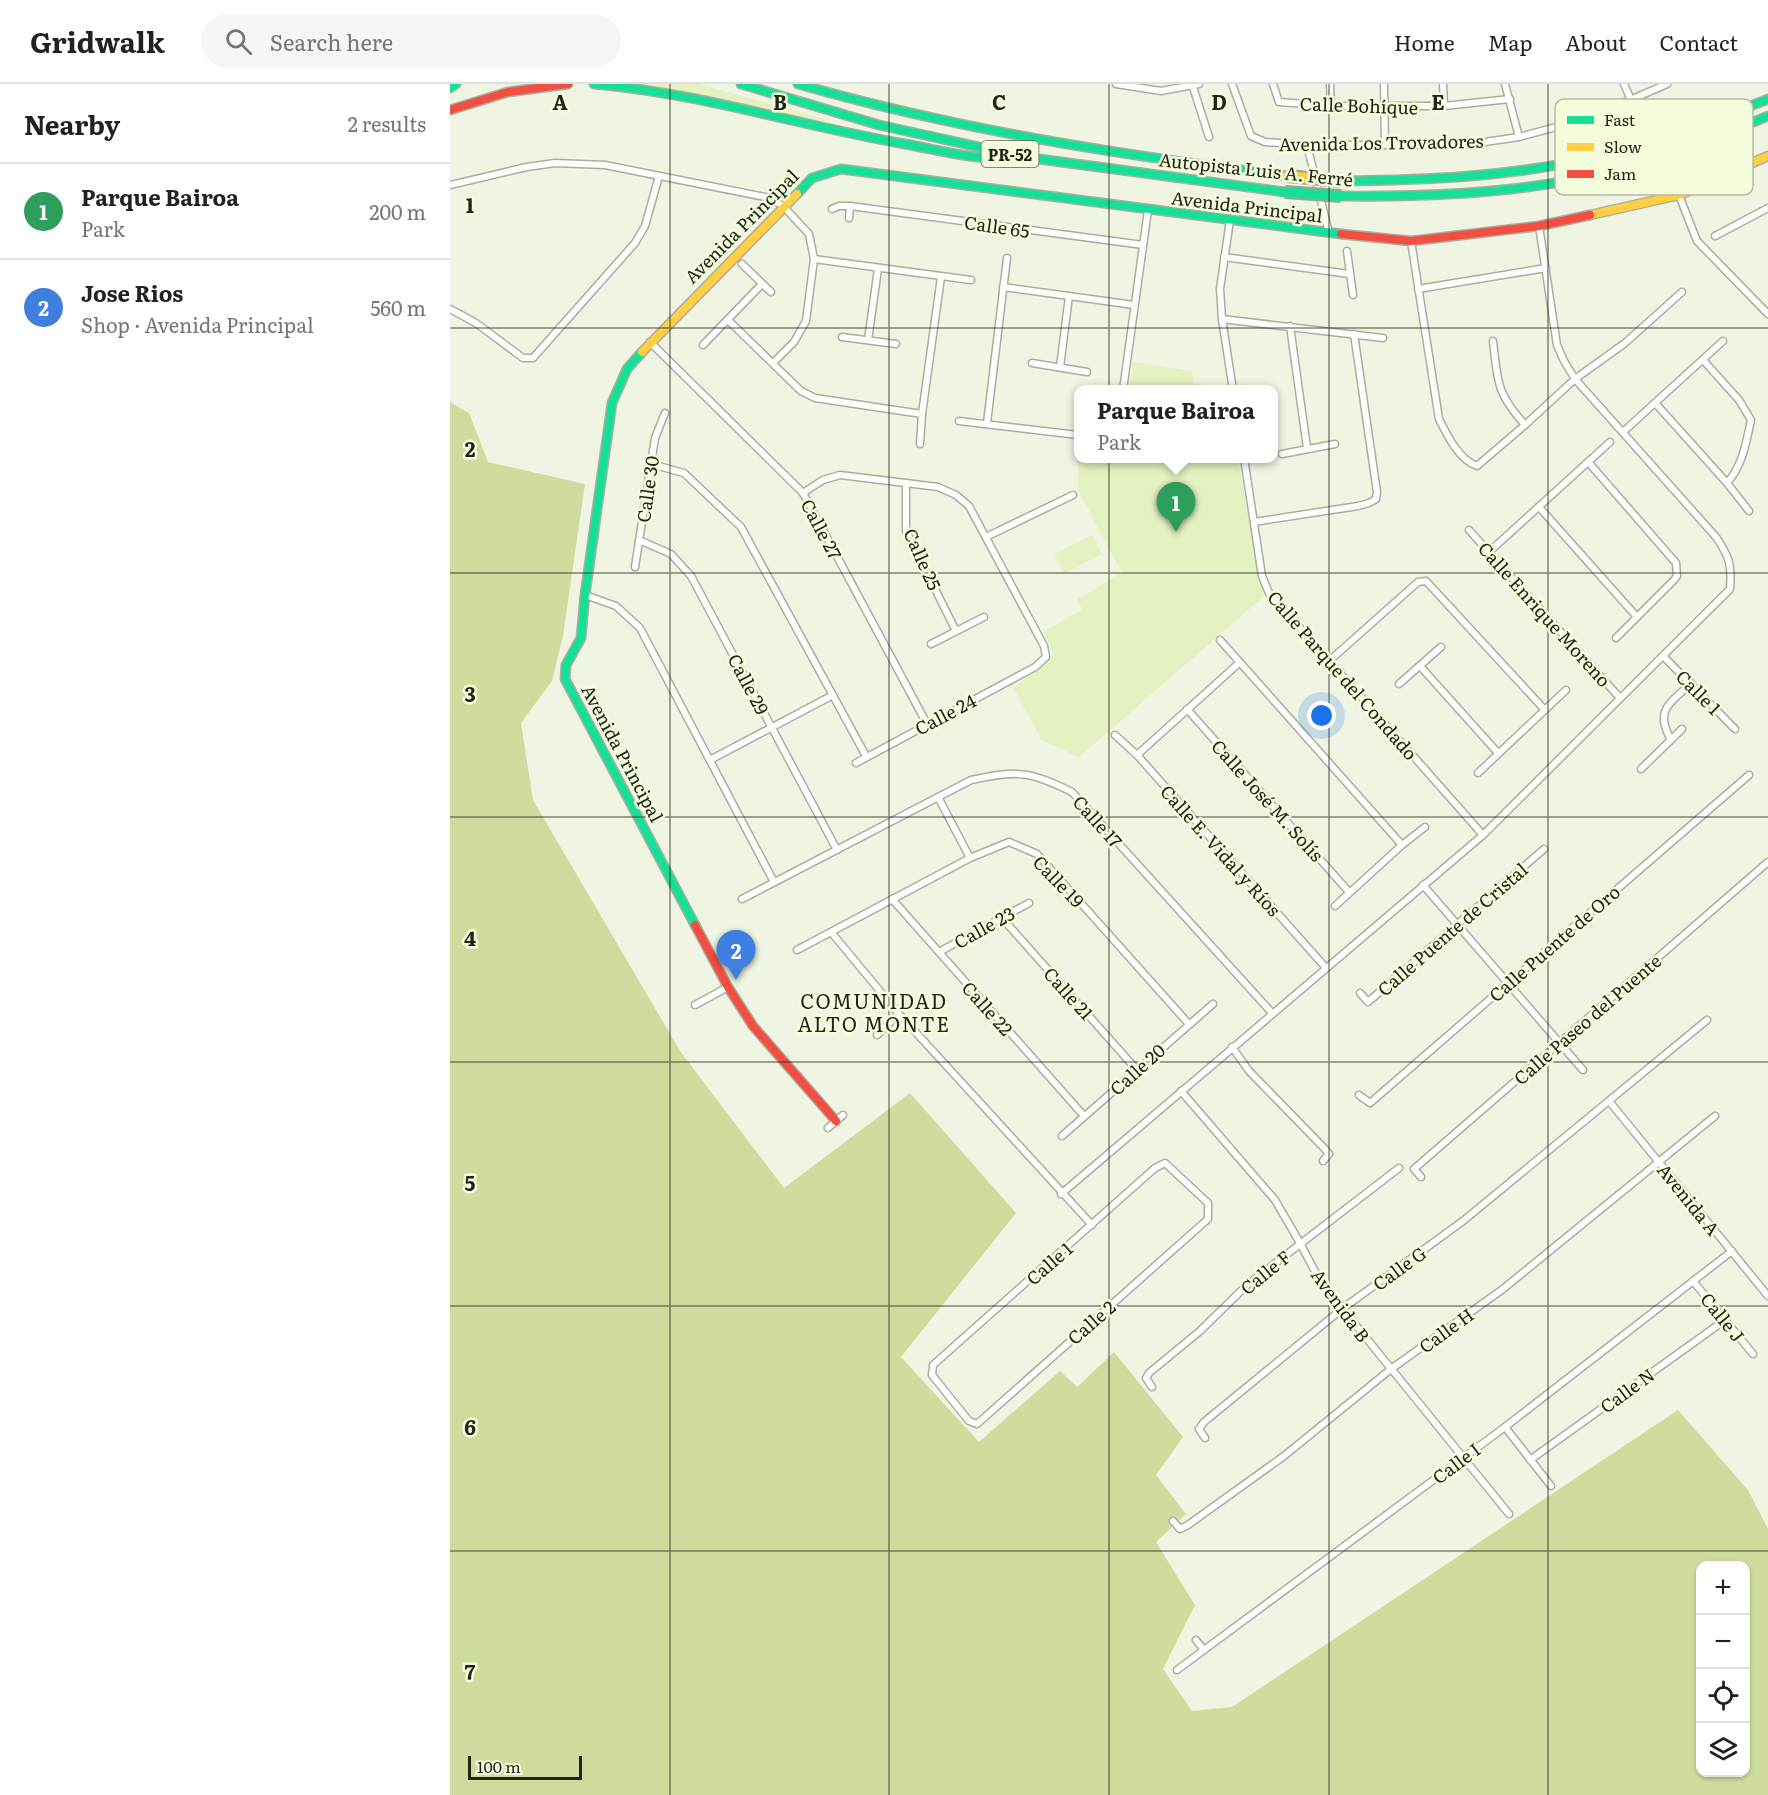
<!DOCTYPE html>
<html lang="en">
<head>
<meta charset="utf-8">
<style>
	:root { --surface:#fff; --page:#f6f6f6; --text:#202124; --muted:#757577; --line:#e0e0e0; --accent:#696e5f }
	body { margin:0; font-family:Literata,serif; background:var(--page); color:var(--text) }
	.controls { position:absolute; right:18px; bottom:18px; display:grid; overflow:hidden; border-radius:12px; box-shadow:0 2px 4px #0004 }
	.controls button { width:54px; height:54px; display:grid; place-items:center; padding:0; border:0; border-bottom:2px solid var(--line); background:var(--surface); color:var(--text); font:30px sans-serif }
	.scale { position:absolute; left:18px; bottom:15px; width:114px; box-sizing:border-box; padding-left:6px; border:3px solid #212518; border-top:0; font-size:16px; line-height:21px; white-space:nowrap; color:#212518; -webkit-text-stroke:4px #f3fddb; paint-order:stroke }
	.you { position:absolute; left:872px; top:632px; width:21px; height:21px; margin:-15px; border:4px solid #fff; border-radius:50%; background:#1a73e8; box-shadow:0 0 0 9px #1a73e833 }
	.badge { display:grid; place-items:center; width:39px; height:39px; border-radius:50%; background:var(--accent); color:#fff; font-size:20px; font-weight:700 }
	.pin { position:absolute; translate:-50% -50px; filter:drop-shadow(0 2px 3px #0008) }
	.pin::after { content:''; position:absolute; top:32px; width:21px; height:18px; background:inherit; clip-path:polygon(0 0,100% 0,50% 100%) }
	.popup { position:absolute; left:624px; top:301px; width:204px; height:78px; box-sizing:border-box; display:grid; place-content:center; border-radius:12px; background:var(--surface); filter:drop-shadow(0 2px 4px #0005); font-size:20px; white-space:nowrap; color:var(--muted) }
	.popup b { font-size:22px; color:var(--text) }
	.popup::after { content:''; position:absolute; left:50%; top:100%; margin-left:-12px; border:12px solid transparent; border-top-color:var(--surface) }
	.list { margin:0; padding:0; list-style:none }
	h2 { display:flex; justify-content:space-between; align-items:center; height:78px; margin:0; padding:0 24px; font-size:26px }
	h2 small { font-size:20px; font-weight:400; color:var(--muted) }
	.list li { display:grid; grid-template-columns:39px 1fr auto; gap:18px; align-items:center; box-sizing:border-box; height:96px; padding:0 24px; border-top:2px solid var(--line) }
	.list b { display:block; font-size:22px; white-space:nowrap }
	.list p { margin:0; font-size:20px; white-space:nowrap; color:var(--muted) }
	.list em { font-size:20px; font-style:normal; color:var(--muted) }
	.icon { flex:none; width:33px; height:33px; fill:none; stroke:currentColor; stroke-width:2; stroke-linecap:round; stroke-linejoin:round }
	.map { position:relative; flex:none; width:1318px; height:1711px; overflow:hidden }
	header { display:flex; align-items:center; gap:36px; box-sizing:border-box; height:84px; padding:0 30px; background:var(--surface); border-bottom:2px solid var(--line) }
	header strong { font-size:28px }
	nav { display:flex; gap:33px; margin-inline-start:auto; font-size:21px }
	.search { width:420px; height:54px; background:var(--page); display:flex; align-items:center; gap:15px; box-sizing:border-box; padding:0 21px; border-radius:33px; color:var(--muted); font-size:22px }
	main { display:flex }
	aside { flex:1; background:var(--surface) }
	.map>svg:first-child { display:block }
</style>
</head>
<body>
<header>
<strong>Gridwalk</strong>
<div class="search"><svg class="icon" aria-label="search" viewBox="0 0 24 24"><circle cx="10" cy="10" r="6"/><path d="M15 15l6 6"/></svg>Search here</div>
<nav><a>Home</a><a>Map</a><a>About</a><a>Contact</a></nav>
</header>
<main>
<aside>
<h2>Nearby<small>2 results</small></h2>
<ul class="list">
<li><span class="badge" style="background:#2e9e5b">1</span><div><b>Parque Bairoa</b><p>Park</p></div><em>200 m</em></li>
<li><span class="badge" style="background:#3f7fe0">2</span><div><b>Jose Rios</b><p>Shop · Avenida Principal</p></div><em>560 m</em></li>
</ul>
</aside>
<div class="map">
<svg width="1318" height="1711" viewBox="0 0 1318 1711">
	<rect width="100%" height="100%" fill="#f0f5e3"/>
	<g fill="#e4f1c0">
		<polygon points="197,0 249,0 375,35 374,41"/>
		<polygon points="683,278 742,287 744,305 680,305"/>
		<polygon points="628,361 628,374 788,375 813,513 629,673 591,656 564,604 603,571 594,547 632,526 628,515 672,489 628,406"/>
		<polygon points="642,451 652,470 615,489 604,470"/>
	</g>
	<path fill="#cedd9e" fill-rule="evenodd" d="M0,318l19,11 19,49 97,22 -22,152 -11,45 -31,42 12,77 147,251 104,137 126,-95 106,120 -115,144 78,85 81,-71 17,16 37,-35 69,85 -27,38 30,39 -30,28 39,63 -32,64 29,42 40,-4 446,-297 70,80 20,39v266h-1318zM1250,1482h46v206h-46z"/>
	<g fill="none" stroke-linecap="round" stroke-linejoin="round">
		<g stroke="#aaaea0" stroke-width="9">
			<g id="street">
				<polyline points="666,0 711,7 749,0"/>
				<polyline points="742,0 759,53"/>
				<polyline points="782,0 801,52 815,58 857,61 1014,61 1069,53 1136,35 1217,0"/>
				<polyline points="823,0 829,18 881,22 994,22 1060,15"/>
				<polyline points="880,0 881,22"/>
				<polyline points="934,0 935,61"/>
				<polyline points="993,0 994,22"/>
				<polyline points="1055,0 1069,53"/>
				<polyline points="1174,0 1181,16"/>
				<polyline points="857,61 879,149"/>
				<polyline points="0,101 77,83 105,79 155,81 320,114 333,122 359,150 364,175 356,237 344,258 323,279"/>
				<polyline points="1229,111 1247,157 1318,230"/>
				<polyline points="382,125 389,122 400,122 693,161"/>
				<polyline points="399,134 400,122"/>
				<polyline points="780,136 770,205 772,235 783,306"/>
				<polyline points="1265,152 1318,124"/>
				<path d="M961,157l28,178c8,16 20,41 38,47l48,-41 50,-46 50,-36 57,-51"/>
				<polyline points="897,167 903,211"/>
				<polyline points="774,173 899,190"/>
				<polyline points="364,175 521,196"/>
				<polyline points="292,180 321,208"/>
				<polyline points="553,203 684,221"/>
				<polyline points="968,205 1096,184"/>
				<polyline points="0,225 26,239 73,274 83,274 185,159 195,142 209,92"/>
				<polyline points="772,235 933,254"/>
				<polyline points="278,236 351,307 365,314 472,330"/>
				<polyline points="840,242 857,364"/>
				<polyline points="392,253 446,260"/>
				<polyline points="418,256 428,185"/>
				<path d="M1043,257c5,42 3,51 32,84"/>
				<polyline points="200,258 353,409 477,640"/>
				<polyline points="253,261 312,200"/>
				<path d="M1253,276l36,40 12,20c-5,23 -8,45 -24,63"/>
				<polyline points="582,279 637,288"/>
				<polyline points="610,283 619,212"/>
				<polyline points="673,306 698,126"/>
				<polyline points="1206,320 1277,399 1299,427"/>
				<polyline points="509,337 628,351"/>
				<polyline points="537,339 557,174"/>
				<polyline points="1173,348 1273,257"/>
				<polyline points="470,360 472,330 491,193"/>
				<polyline points="832,370 885,360"/>
				<polyline points="794,374 812,492 819,509 1033,751"/>
				<polyline points="1139,379 1226,479 1227,492 1224,496 1166,554"/>
				<polyline points="201,380 234,389 291,443 416,672"/>
				<polyline points="456,399 456,447 506,547"/>
				<polyline points="353,409 373,396 390,391 488,403 506,411 519,422 594,562 596,573 585,583 406,679"/>
				<polyline points="1089,423 1187,533"/>
				<polyline points="804,438 908,422 919,419 926,415 927,408 904,250"/>
				<polyline points="1019,446 1170,614"/>
				<polyline points="536,453 623,411"/>
				<polyline points="189,456 221,470 241,492 387,766"/>
				<polyline points="1040,467 1160,358"/>
				<polyline points="185,483 205,354 215,329"/>
				<polyline points="135,511 166,522 190,544 324,798"/>
				<polyline points="770,556 952,761"/>
				<polyline points="481,560 534,533"/>
				<polyline points="1213,572 1285,645"/>
				<polyline points="878,578 968,498 976,497 1094,625"/>
				<polyline points="970,582 1048,669"/>
				<polyline points="949,600 991,563"/>
				<polyline points="737,625 899,808"/>
				<polyline points="665,651 687,671 876,884"/>
				<path d="M1221,656c-17,-31 -1,-36 20,-57"/>
				<polyline points="687,671 789,579"/>
				<polyline points="260,676 383,611"/>
				<polyline points="1191,685 1232,645"/>
				<polyline points="1028,689 1116,606"/>
				<polyline points="488,713 520,774"/>
				<polyline points="973,801 1133,986"/>
				<path d="M292,815l229,-119c47,-10 58,-9 101,12l200,221"/>
				<polyline points="442,815 634,1032"/>
				<polyline points="885,822 952,761 975,743"/>
				<polyline points="552,834 686,985"/>
				<polyline points="381,848 449,930 642,1141"/>
				<polyline points="347,866 520,774 559,758 587,770 738,939"/>
				<polyline points="489,868 579,819"/>
				<polyline points="910,909 918,918 1094,765"/>
				<polyline points="245,921 278,903"/>
				<polyline points="427,951 449,930"/>
				<polyline points="782,963 799,987 874,1064 879,1070 873,1077"/>
				<polyline points="731,1007 825,1116 850,1159 870,1197 1059,1430"/>
				<polyline points="909,1011 920,1019 1299,691"/>
				<polyline points="1159,1017 1318,1212"/>
				<polyline points="378,1044 393,1031"/>
				<polyline points="612,1052 763,920"/>
				<polygon points="715,1079 758,1119 758,1135 527,1340 519,1337 482,1291 483,1281 705,1084"/>
				<polyline points="971,1093 964,1085 1318,778"/>
				<path d="M611,1110l422,-359 247,-246c2,-24 -1,-33 -14,-52l-141,-158 -11,-18 -7,-16 -18,-119"/>
				<polyline points="1243,1197 1303,1270"/>
				<polyline points="702,1303 696,1294 699,1289 750,1247 797,1201 949,1084"/>
				<polyline points="1055,1343 1101,1402"/>
				<polyline points="755,1354 749,1345 754,1338 892,1225 1013,1137 1257,936"/>
				<polyline points="1080,1376 1275,1236"/>
				<polyline points="723,1437 730,1445 738,1441 834,1372 941,1285 1053,1205 1265,1032"/>
				<polyline points="746,1556 754,1566"/>
				<polyline points="727,1586 1055,1343 1282,1167"/>
			</g>
		</g>
		<g stroke="#aaaea0" stroke-width="11">
			<g id="fast">
				<path d="M144,0c105,9 207,42 311,60 34,6 69,16 104,14"/>
				<polyline points="291,0 429,41 574,73 835,108"/>
				<path d="M348,0c160,46 324,71 489,92"/>
				<polyline points="0,4 6,0"/>
				<path d="M891,97c84,-1 168,-4 250,-23 60,-14 119,-36 177,-59"/>
				<polyline points="347,110 362,94 391,85 891,150"/>
				<path d="M891,112c93,1 186,-3 277,-26 51,-14 101,-34 150,-54"/>
				<polyline points="192,268 177,285 162,319 135,511 131,554 116,581 115,595 245,841"/>
			</g>
		</g>
		<g stroke="#aaaea0" stroke-width="11">
			<g id="slow">
				<polyline points="1140,131 1229,111 1318,72"/>
				<polyline points="192,268 347,110"/>
			</g>
		</g>
		<g stroke="#aaaea0" stroke-width="11">
			<g id="jam">
				<polyline points="0,26 58,8 118,0"/>
				<polyline points="891,150 961,157 1089,142 1140,131"/>
				<polyline points="245,841 278,903 303,942 386,1037"/>
			</g>
		</g>
		<use href="#street" stroke="#fdfefb" stroke-width="6"/>
		<use href="#fast" stroke="#16e098" stroke-width="8"/>
		<use href="#slow" stroke="#ffcf43" stroke-width="8"/>
		<use href="#jam" stroke="#f24e42" stroke-width="8"/>
		<g stroke="#a1a690" stroke-width="14" stroke-linecap="butt">
			<polyline id="fast-bridge" points="835,108 891,112"/>
		</g>
		<g stroke="#a1a690" stroke-width="14" stroke-linecap="butt">
			<polyline id="slow-bridge" points="837,92 891,97"/>
		</g>
		<use href="#fast-bridge" stroke="#16e098" stroke-width="10"/>
		<use href="#slow-bridge" stroke="#ffcf43" stroke-width="10"/>
	</g>
	<path fill="none" stroke="#212518" stroke-width="1.5" stroke-opacity="0.55" d="M220,0v1711M439,0v1711M659,0v1711M879,0v1711M1098,0v1711M0,244h1318M0,489h1318M0,733h1318M0,978h1318M0,1222h1318M0,1467h1318"/>
	<g text-anchor="middle" dominant-baseline="central" stroke-width="5" stroke-linejoin="round" paint-order="stroke">
		<rect fill="#f3fddb" stroke="#606652" stroke-width="1.5" x="531.5" y="57" width="57" height="26" rx="4.5"/>
		<g font-size="16" font-weight="bold" fill="#212518">
			<text x="560" y="70">PR-52</text>
		</g>
		<g font-size="18" fill="#212518" stroke="#f3fddb">
			<text transform="translate(909 21) rotate(2)">Calle Bohíque</text>
			<text transform="translate(931 58) rotate(-1)">Avenida Los Trovadores</text>
			<text transform="translate(806 85) rotate(6)">Autopista Luis A. Ferré</text>
			<text transform="translate(797 122) rotate(7)">Avenida Principal</text>
			<text transform="translate(291 142) rotate(-45)">Avenida Principal</text>
			<text transform="translate(547 142) rotate(8)">Calle 65</text>
			<text transform="translate(197 405) rotate(-82)">Calle 30</text>
			<text transform="translate(372 445) rotate(62)">Calle 27</text>
			<text transform="translate(473 475) rotate(66)">Calle 25</text>
			<text transform="translate(1095 530) rotate(48)">Calle Enrique Moreno</text>
			<text transform="translate(893 591) rotate(49)">Calle Parque del Condado</text>
			<text transform="translate(299 600) rotate(62)">Calle 29</text>
			<text transform="translate(1249 608) rotate(45)">Calle 1</text>
			<text transform="translate(495 630) rotate(-28)">Calle 24</text>
			<text transform="translate(173 669) rotate(62)">Avenida Principal</text>
			<text transform="translate(818 716) rotate(48)">Calle José M. Solís</text>
			<text transform="translate(648 737) rotate(48)">Calle 17</text>
			<text transform="translate(771 766) rotate(48)">Calle E. Vidal y Ríos</text>
			<text transform="translate(609 797) rotate(46)">Calle 19</text>
			<text transform="translate(534 843) rotate(-29)">Calle 23</text>
			<text transform="translate(1002 845) rotate(-41)">Calle Puente de Cristal</text>
			<text transform="translate(1104 859) rotate(-41)">Calle Puente de Oro</text>
			<text transform="translate(619 909) rotate(48)">Calle 21</text>
			<text transform="translate(538 924) rotate(48)">Calle 22</text>
			<text transform="translate(1137 935) rotate(-41)">Calle Paseo del Puente</text>
			<text transform="translate(687 985) rotate(-42)">Calle 20</text>
			<text transform="translate(1239 1115) rotate(51)">Avenida A</text>
			<text transform="translate(599 1179) rotate(-41)">Calle 1</text>
			<text transform="translate(949 1184) rotate(-36)">Calle G</text>
			<text transform="translate(815 1188) rotate(-39)">Calle F</text>
			<text transform="translate(891 1221) rotate(54)">Avenida B</text>
			<text transform="translate(1273 1233) rotate(51)">Calle J</text>
			<text transform="translate(641 1238) rotate(-41)">Calle 2</text>
			<text transform="translate(996 1246) rotate(-36)">Calle H</text>
			<text transform="translate(1177 1306) rotate(-36)">Calle N</text>
			<text transform="translate(1006 1379) rotate(-37)">Calle I</text>
		</g>
		<g font-size="20" letter-spacing="1.5" fill="#212518" stroke="#f3fddb">
			<text x="424" y="916">COMUNIDAD<tspan x="424" dy="23">ALTO MONTE</tspan></text>
		</g>
	</g>
	<rect x="1105" y="15" width="198" height="96" rx="9" fill="#f3fddb" stroke="#b4bca0" stroke-width="1.5"/>
	<rect x="1117" y="32" width="27" height="8" fill="#16e098"/>
	<rect x="1117" y="59" width="27" height="8" fill="#ffcf43"/>
	<rect x="1117" y="86" width="27" height="8" fill="#f24e42"/>
	<g font-size="16" fill="#212518">
		<text x="1154" y="42">Fast</text>
		<text x="1154" y="69">Slow</text>
		<text x="1154" y="96">Jam</text>
	</g>
	<g font-size="20" text-anchor="middle" font-weight="bold" fill="#212518" stroke="#f3fddb" stroke-width="5" stroke-linejoin="round" paint-order="stroke">
		<text x="110" y="26">A</text>
		<text x="330" y="26">B</text>
		<text x="549" y="26">C</text>
		<text x="769" y="26">D</text>
		<text x="988" y="26">E</text>
		<text x="20" y="129">1</text>
		<text x="20" y="373">2</text>
		<text x="20" y="618">3</text>
		<text x="20" y="862">4</text>
		<text x="20" y="1107">5</text>
		<text x="20" y="1351">6</text>
		<text x="20" y="1596">7</text>
	</g>
</svg>
<div class="controls">
<button>+</button>
<button>−</button>
<button><svg class="icon" aria-label="locate" viewBox="0 0 24 24"><circle cx="12" cy="12" r="6"/><path d="M12 2v4M12 18v4M2 12h4M18 12h4"/></svg></button>
<button><svg class="icon" aria-label="layers" viewBox="0 0 24 24"><path d="M12 4l9 5-9 5-9-5zM3 14l9 5 9-5"/></svg></button>
</div>
<div class="scale">100 m</div>
<div class="you"></div>
<div class="pin badge" style="left:726px;top:448px;background:#2e9e5b">1</div>
<div class="popup"><b>Parque Bairoa</b>Park</div>
<div class="pin badge" style="left:286px;top:896px;background:#3f7fe0">2</div>
</div>
</main>
</body>
</html>
